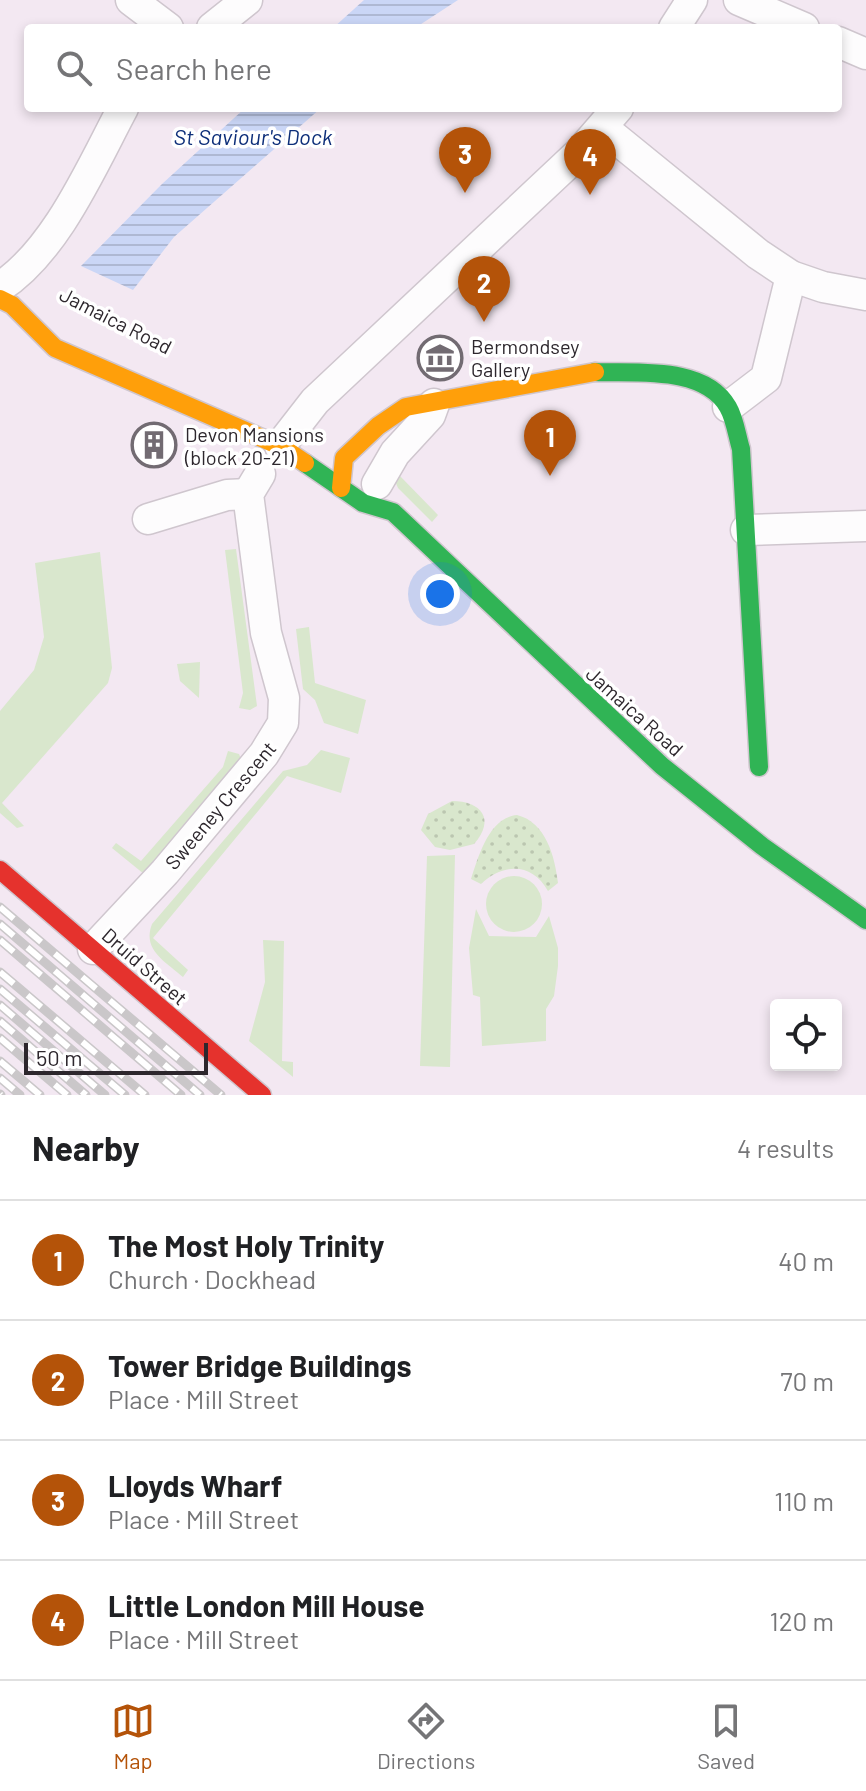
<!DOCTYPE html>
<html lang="en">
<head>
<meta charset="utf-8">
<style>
	:root { --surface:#fff; --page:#f6f6f6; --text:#202124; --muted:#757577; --line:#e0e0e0; --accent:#b45309 }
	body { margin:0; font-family:Barlow,sans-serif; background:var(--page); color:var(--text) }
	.controls { position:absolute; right:24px; bottom:24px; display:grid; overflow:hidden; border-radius:8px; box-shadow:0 4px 12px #0003 }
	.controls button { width:72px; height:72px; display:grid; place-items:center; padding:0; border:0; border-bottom:2px solid var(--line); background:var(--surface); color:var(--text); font:40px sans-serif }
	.scale { position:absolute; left:24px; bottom:20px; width:184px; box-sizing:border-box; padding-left:8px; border:4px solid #2d272d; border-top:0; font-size:22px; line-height:28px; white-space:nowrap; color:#2d272d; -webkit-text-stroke:6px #fff; paint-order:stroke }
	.you { position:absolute; left:440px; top:594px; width:28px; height:28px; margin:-20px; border:6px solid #fff; border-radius:50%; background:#1a73e8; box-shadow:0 0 0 12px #1a73e833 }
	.badge { display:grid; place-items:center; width:52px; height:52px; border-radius:50%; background:var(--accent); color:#fff; font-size:26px; font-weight:700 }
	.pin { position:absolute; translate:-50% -66px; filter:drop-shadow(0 2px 4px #0008) }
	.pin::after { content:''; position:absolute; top:42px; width:28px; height:24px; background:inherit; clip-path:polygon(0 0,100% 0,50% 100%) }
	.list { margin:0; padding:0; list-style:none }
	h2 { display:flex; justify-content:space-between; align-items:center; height:104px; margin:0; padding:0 32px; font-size:34px }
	h2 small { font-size:26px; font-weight:400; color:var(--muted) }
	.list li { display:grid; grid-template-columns:52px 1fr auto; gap:24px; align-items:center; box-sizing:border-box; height:120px; padding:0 32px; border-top:2px solid var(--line) }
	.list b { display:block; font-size:30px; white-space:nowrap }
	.list p { margin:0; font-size:26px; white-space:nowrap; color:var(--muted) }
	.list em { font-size:26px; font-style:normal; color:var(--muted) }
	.icon { flex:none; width:44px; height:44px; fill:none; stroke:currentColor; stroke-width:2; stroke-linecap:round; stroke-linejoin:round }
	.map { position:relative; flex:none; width:866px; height:1095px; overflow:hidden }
	.search { position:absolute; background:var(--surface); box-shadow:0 4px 12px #0003; left:24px; right:24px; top:24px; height:88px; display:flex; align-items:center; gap:20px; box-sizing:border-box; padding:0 28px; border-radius:8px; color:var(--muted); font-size:30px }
	.sheet { height:584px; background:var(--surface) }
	nav { display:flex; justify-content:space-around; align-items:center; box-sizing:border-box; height:112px; border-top:2px solid var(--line); background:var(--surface); font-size:22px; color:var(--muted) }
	nav a { display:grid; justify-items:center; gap:4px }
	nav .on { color:var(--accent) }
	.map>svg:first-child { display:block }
</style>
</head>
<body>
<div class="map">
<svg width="866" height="1095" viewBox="0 0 866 1095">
	<defs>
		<pattern id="park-dots" width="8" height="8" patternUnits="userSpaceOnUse" patternTransform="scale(2)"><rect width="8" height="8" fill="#d9e7cd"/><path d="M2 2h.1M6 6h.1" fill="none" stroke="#bbc6b0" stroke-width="1.8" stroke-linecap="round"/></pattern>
		<pattern id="water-rules" width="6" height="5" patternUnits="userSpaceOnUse" patternTransform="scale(2)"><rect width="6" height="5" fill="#cad6f6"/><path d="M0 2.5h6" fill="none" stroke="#aeb8d3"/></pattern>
	</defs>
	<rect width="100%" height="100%" fill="#f3e8f2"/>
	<g fill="#d9e7cd">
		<polygon points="399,475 438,515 432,522 398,488 395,481"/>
		<polygon points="236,549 257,706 250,710 239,708 243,693 225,550"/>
		<polygon points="100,552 112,668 108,683 2,803 24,826 17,828 0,813 0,711 34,670 44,637 35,563"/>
		<polygon points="309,627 315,683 366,700 358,734 324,723 315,700 303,689 296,629"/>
		<polygon points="200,662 199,698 180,681 177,664"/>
		<path d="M321,750l29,8 -9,35 -54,-17 -134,162 35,32 -5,7c-18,-16 -41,-27 -31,-53l131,-153 24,-6z"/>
		<polygon points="228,751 239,754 241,759 144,874 112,848 116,843 141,861 223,767"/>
		<polygon points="455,855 450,1067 420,1066 427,856"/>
		<circle cx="514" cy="904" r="28"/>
		<polygon points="476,909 489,936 536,937 549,916 558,948 558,966 554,996 546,1009 546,1041 482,1046 480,997 473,995 469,948"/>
		<polygon points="263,940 284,941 282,1061 293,1062 293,1077 249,1041 265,982"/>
	</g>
	<g fill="url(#park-dots)">
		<path d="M452,801c29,0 44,18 22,43l-24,6 -15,-3 -14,-17 7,-16z"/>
		<path d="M517,815c29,7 38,42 41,68l-10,8c-16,-29 -45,-28 -67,-7l-10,-5c8,-24 18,-61 46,-64z"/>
	</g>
	<g fill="url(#water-rules)">
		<polygon points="364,0 458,0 415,28 333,28"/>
		<polygon points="245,108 321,108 174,237 133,290 81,266 162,184"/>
	</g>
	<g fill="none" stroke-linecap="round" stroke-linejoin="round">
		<g stroke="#cfc6ce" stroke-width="33">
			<g id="street">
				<polyline points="131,0 168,28"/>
				<polyline points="739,0 804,28"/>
				<polyline points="212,28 247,0"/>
				<polyline points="674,28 692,0"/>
				<polyline points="838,42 866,54"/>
				<polyline points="603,128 758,254 791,276 823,287 866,295"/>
				<path d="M0,287c56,-36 92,-121 123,-179"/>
				<polyline points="728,407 766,378 791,276"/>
				<polyline points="280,446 315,401 580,152 618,108"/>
				<polyline points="377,484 395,453 430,415 434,404"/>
				<polyline points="148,519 227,495 248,494"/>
				<polyline points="746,530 866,526"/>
				<polyline points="93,949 165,872 264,754 283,723 284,698 266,633 248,494 260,474"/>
			</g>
		</g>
		<g stroke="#cfc6ce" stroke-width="21">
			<g id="fast">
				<path d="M595,372c40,2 109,-7 133,35 7,12 9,29 13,42l18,318"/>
				<polyline points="305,463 363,503 393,512 662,766 762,846 866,920"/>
			</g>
		</g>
		<g stroke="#cfc6ce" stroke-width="21">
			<g id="slow">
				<polyline points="0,299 12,305 55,348 280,446 305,463"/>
				<polyline points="341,488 344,458 378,426 406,407 595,372"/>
			</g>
		</g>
		<g stroke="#cfc6ce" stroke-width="21">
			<polyline id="jam" points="0,870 262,1095"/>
		</g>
		<use href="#street" stroke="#fdfcfd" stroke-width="30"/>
		<use href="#fast" stroke="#30b455" stroke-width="18"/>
		<use href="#slow" stroke="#ff9f0a" stroke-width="18"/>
		<use href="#jam" stroke="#e5322d" stroke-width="18"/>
		<g stroke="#cac7c9" stroke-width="9">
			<g id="rail">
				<polyline points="0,907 221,1095"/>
				<polyline points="0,924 200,1095"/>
				<polyline points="0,940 181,1095"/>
				<polyline points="0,972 145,1095"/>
				<polyline points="0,989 125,1095"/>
				<polyline points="0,1005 105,1095"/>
				<polyline points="0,1021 86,1095"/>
				<polyline points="0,1038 67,1095"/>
				<polyline points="0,1061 40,1095"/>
				<polyline points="0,1078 20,1095"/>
				<polyline points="0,1094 1,1095"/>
			</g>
		</g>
		<use href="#rail" stroke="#fff" stroke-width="6" stroke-dasharray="18" stroke-linecap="butt"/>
	</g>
	<defs>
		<g id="museum-ring" transform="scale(2.3)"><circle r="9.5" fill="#fff" stroke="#726b72" stroke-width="1.5"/><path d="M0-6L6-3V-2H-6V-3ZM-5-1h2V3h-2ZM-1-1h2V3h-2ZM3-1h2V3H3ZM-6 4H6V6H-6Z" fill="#726b72"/></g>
		<g id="building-ring" transform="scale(2.3)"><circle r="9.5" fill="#fff" stroke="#726b72" stroke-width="1.5"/><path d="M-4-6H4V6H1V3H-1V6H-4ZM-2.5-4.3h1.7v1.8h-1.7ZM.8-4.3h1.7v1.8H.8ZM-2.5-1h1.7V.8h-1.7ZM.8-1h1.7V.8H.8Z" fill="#726b72"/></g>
	</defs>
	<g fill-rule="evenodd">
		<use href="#museum-ring" x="440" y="358"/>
		<use href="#building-ring" x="154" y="445"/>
	</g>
	<g text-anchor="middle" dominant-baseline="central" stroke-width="7" stroke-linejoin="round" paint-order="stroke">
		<g font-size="20" fill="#2d272d" stroke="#fff">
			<text transform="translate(116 320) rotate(27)">Jamaica Road</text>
			<text transform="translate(635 711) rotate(42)">Jamaica Road</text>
			<text transform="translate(220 805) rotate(-50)">Sweeney Crescent</text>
			<text transform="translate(145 966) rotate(41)">Druid Street</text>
		</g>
		<g font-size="20" fill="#2d272d" stroke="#fff" text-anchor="start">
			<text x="471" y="346">Bermondsey<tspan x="471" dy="23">Gallery</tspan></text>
			<text x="185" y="434">Devon Mansions<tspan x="185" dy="23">(block 20-21)</tspan></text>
		</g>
		<g font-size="22" font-style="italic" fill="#0d2e79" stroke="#fff">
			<text x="253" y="136">St Saviour's Dock</text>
		</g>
	</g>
</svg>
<div class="controls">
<button><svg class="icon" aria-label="locate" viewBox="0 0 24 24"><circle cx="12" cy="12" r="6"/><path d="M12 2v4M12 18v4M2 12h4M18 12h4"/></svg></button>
</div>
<div class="scale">50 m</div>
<div class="you"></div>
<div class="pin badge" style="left:550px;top:476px">1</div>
<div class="pin badge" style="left:484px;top:322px">2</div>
<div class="pin badge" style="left:465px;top:193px">3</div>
<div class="pin badge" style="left:590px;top:195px">4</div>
<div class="search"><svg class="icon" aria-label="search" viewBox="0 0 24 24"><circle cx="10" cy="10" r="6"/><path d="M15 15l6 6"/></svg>Search here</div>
</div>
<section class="sheet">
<h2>Nearby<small>4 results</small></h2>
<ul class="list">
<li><span class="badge">1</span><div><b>The Most Holy Trinity</b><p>Church · Dockhead</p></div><em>40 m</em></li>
<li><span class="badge">2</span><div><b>Tower Bridge Buildings</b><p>Place · Mill Street</p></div><em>70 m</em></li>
<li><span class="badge">3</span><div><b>Lloyds Wharf</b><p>Place · Mill Street</p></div><em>110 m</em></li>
<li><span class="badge">4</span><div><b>Little London Mill House</b><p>Place · Mill Street</p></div><em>120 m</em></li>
</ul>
</section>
<nav>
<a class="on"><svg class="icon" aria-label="map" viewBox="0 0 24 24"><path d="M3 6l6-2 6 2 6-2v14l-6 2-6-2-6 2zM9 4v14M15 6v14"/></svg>Map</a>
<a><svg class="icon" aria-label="directions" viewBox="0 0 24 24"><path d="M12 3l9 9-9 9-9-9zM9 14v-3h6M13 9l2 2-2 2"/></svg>Directions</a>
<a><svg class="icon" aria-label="saved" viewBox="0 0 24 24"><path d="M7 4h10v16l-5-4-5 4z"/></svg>Saved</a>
</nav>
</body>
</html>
